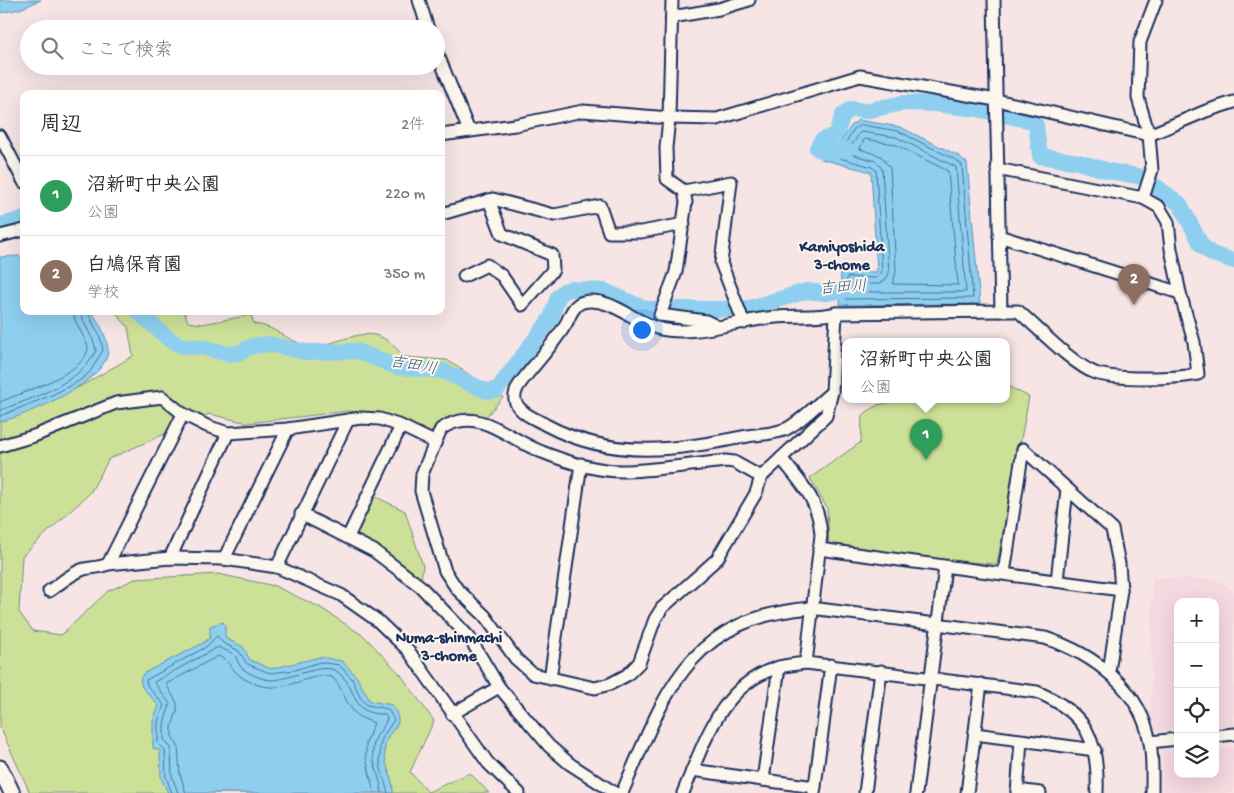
<!DOCTYPE html>
<html lang="ja">
<head>
<meta charset="utf-8">
<style>
	:root { --surface:#fff; --page:#f7f7f7; --text:#2b2b33; --muted:#7c7c81; --line:#e1e1e2; --accent:#1b2f5e }
	body { margin:0; font-family:"Gochi Hand","Klee One",sans-serif; background:var(--page); color:var(--text) }
	.controls { position:absolute; right:15px; bottom:15px; display:grid; overflow:hidden; border-radius:10px; box-shadow:0 5px 20px #0002 }
	.controls button { width:45px; height:45px; display:grid; place-items:center; padding:0; border:0; border-bottom:1px solid var(--line); background:var(--surface); color:var(--text); font:25px sans-serif }
	.you { position:absolute; left:641px; top:329px; width:18px; height:18px; margin:-12px; border:4px solid #fff; border-radius:50%; background:#1a73e8; box-shadow:0 0 0 8px #1a73e833 }
	.badge { display:grid; place-items:center; width:32px; height:32px; border-radius:50%; background:var(--accent); color:#fff; font-size:16px; font-weight:700 }
	.pin { position:absolute; translate:-50% -41px; filter:drop-shadow(0 1px 2px #0008) }
	.pin::after { content:''; position:absolute; top:26px; width:18px; height:15px; background:inherit; clip-path:polygon(0 0,100% 0,50% 100%) }
	.popup { position:absolute; left:842px; top:338px; width:168px; height:65px; box-sizing:border-box; display:grid; place-content:center; border-radius:10px; background:var(--surface); filter:drop-shadow(0 1px 4px #0005); font-size:16px; white-space:nowrap; color:var(--muted) }
	.popup b { font-size:19px; color:var(--text) }
	.popup::after { content:''; position:absolute; left:50%; top:100%; margin-left:-10px; border:10px solid transparent; border-top-color:var(--surface) }
	.list { margin:0; padding:0; list-style:none }
	h2 { display:flex; justify-content:space-between; align-items:center; height:65px; margin:0; padding:0 20px; font-size:21px }
	h2 small { font-size:16px; font-weight:400; color:var(--muted) }
	.list li { display:grid; grid-template-columns:32px 1fr auto; gap:15px; align-items:center; box-sizing:border-box; height:80px; padding:0 20px; border-top:1px solid var(--line) }
	.list b { display:block; font-size:19px; white-space:nowrap }
	.list p { margin:0; font-size:16px; white-space:nowrap; color:var(--muted) }
	.list em { font-size:16px; font-style:normal; color:var(--muted) }
	.icon { flex:none; width:28px; height:28px; fill:none; stroke:currentColor; stroke-width:2; stroke-linecap:round; stroke-linejoin:round }
	.map { position:relative; flex:none; width:1234px; height:793px; overflow:hidden }
	.search { position:absolute; background:var(--surface); box-shadow:0 5px 20px #0002; left:20px; top:20px; width:425px; height:55px; display:flex; align-items:center; gap:12px; box-sizing:border-box; padding:0 18px; border-radius:28px; color:var(--muted); font-size:19px }
	.panel { position:absolute; background:var(--surface); box-shadow:0 5px 20px #0002; left:20px; top:90px; width:425px; height:225px; border-radius:10px }
	.map>svg:first-child { display:block }
</style>
</head>
<body>
<div class="map">
<svg width="1234" height="793" viewBox="0 0 1234 793">
	<rect width="100%" height="100%" fill="#f7e5e5"/>
	<filter id="ink" filterUnits="userSpaceOnUse"><feTurbulence type="fractalNoise" baseFrequency=".02" numOctaves="2"/><feDisplacementMap in="SourceGraphic" scale="10" xChannelSelector="R" yChannelSelector="G"/><feConvolveMatrix kernelMatrix="1 2 1 2 8 2 1 2 1" color-interpolation-filters="sRGB"/></filter>
	<g filter="url(#ink)">
		<g fill="#f5d8e0">
			<polygon points="1152,578 1215,579 1234,591 1234,726 1215,727 1215,602 1178,602 1178,730 1157,732 1151,714"/>
			<polygon points="1234,747 1234,793 1162,793 1162,751 1178,750 1178,774 1215,774 1215,748"/>
		</g>
		<g fill="#cce197" stroke="#74887a">
			<path d="M114,311h70l4,11 14,2 49,-9 3,9c22,2 34,18 53,21 27,5 55,-23 81,-4 6,4 11,11 17,16l42,3 56,37 -18,21 -40,5 -17,11 -46,-19 -34,-4 -100,12 -39,-9 -100,45 -19,34 -68,63 -3,56 14,19 28,4 47,-44 27,-12 83,-5 57,12 46,22 44,29 36,38 33,46 -24,51 18,20 42,-19 19,20h-459l-30,-66v-305l81,-36 52,-30 -5,-29z"/>
			<polygon points="1006,385 1029,397 997,564 950,561 829,547 827,508 810,478 861,442 862,415 878,405 907,399 1006,399"/>
			<polygon points="372,495 405,511 423,566 421,580 352,536"/>
		</g>
		<g fill="#8ecfef" stroke="#608fb5">
			<polygon points="0,0 41,0 20,9 0,13"/>
			<polygon points="858,120 900,127 959,156 967,163 980,304 840,305 841,271 877,272 871,172 821,159 831,140 839,144 851,126"/>
			<path d="M18,256l6,1v54h67c8,11 16,25 17,39 0,32 -82,65 -108,72v-165z"/>
			<path d="M223,622l2,3v13l18,9 7,13 21,9 49,-12 22,4 14,15 14,25 22,4c16,24 -4,21 -7,41 -3,17 9,31 8,47h-225l-7,-15 -1,-27 -7,-3v-27l6,-15 -17,-19 -2,-8 4,-6 59,-30 7,-5v-12z"/>
		</g>
		<g fill="none" stroke-linecap="round" stroke-linejoin="round">
			<g stroke="#496f98" stroke-width="1">
				<polygon points="862,125 898,131 956,160 962,165 973,298 846,299 847,277 877,278 882,272 876,170 872,167 829,155 833,148 843,147 854,129"/>
				<path d="M861,132l35,5 60,30 10,125h-114l1,-9c13,0 31,6 36,-10l-7,-104 -6,-8 -29,-8z"/>
				<polygon points="865,139 894,144 948,171 958,285 893,284 896,271 890,168 881,156 860,149"/>
				<path d="M0,402c20,-9 90,-30 88,-56l-13,-26 -2,-9"/>
				<path d="M0,410c30,-10 84,-29 96,-60 -2,-14 -14,-25 -15,-39"/>
				<polyline points="0,416 52,395 79,381 90,372 103,350 100,337 87,311"/>
				<polyline points="172,793 166,777 165,750 158,743 158,722 164,705 147,685 146,680 206,647 217,636 223,643 239,651 247,664 270,673 295,670 320,662 339,665 352,679 360,697 367,705 388,709 394,720 383,736 380,746 380,765 388,793"/>
				<path d="M178,793l-6,-17 -1,-28 -7,-9v-15l6,-20 -16,-22 64,-35c5,3 13,4 17,9 2,2 3,7 5,10 6,7 22,14 32,14 16,0 51,-18 64,-9 23,15 12,44 48,43l3,4c-2,9 -10,15 -13,24 -5,19 7,34 8,51"/>
				<path d="M186,793l-6,-19 -2,-28 -6,-10v-10l5,-15v-8l-11,-19 52,-28c14,5 10,10 20,18 7,7 22,13 32,13 20,2 43,-15 62,-10 11,11 13,26 24,37 5,5 12,6 18,9l-8,20v14l8,36"/>
			</g>
			<g stroke="#8ecfef" stroke-width="16">
				<polyline points="846,150 823,151 817,148 821,141 836,134 843,115 851,109 865,111 903,103 934,104 977,109 1032,121 1036,125 1040,156 1078,162 1109,171 1143,177 1180,204 1202,246 1212,254 1234,261"/>
				<polyline points="0,225 24,219"/>
				<polyline points="137,311 170,340 182,346 202,347 228,354 239,353 252,346 269,344 305,352 357,351 397,367 443,371 486,391 497,390 551,318 558,297 564,291 571,289 605,291 646,309 722,309 750,308 807,291 825,293 862,288"/>
			</g>
			<g stroke="#1b2f5e" stroke-width="15">
				<g id="minor">
					<polyline points="419,0 428,29"/>
					<polyline points="672,0 669,118 666,148 667,179 684,191 686,202 676,272 660,315 706,321 714,325"/>
					<polyline points="672,17 719,9 749,0"/>
					<polyline points="436,50 469,131"/>
					<polyline points="441,135 515,125 583,111 669,118 717,119 860,76 996,100 1149,135 1206,111 1234,102"/>
					<polyline points="0,136 24,182"/>
					<path d="M997,169l146,29 16,9 9,15 3,27 9,44 14,49 4,32c-21,5 -82,6 -103,-1 -23,-9 -57,-45 -77,-62h-17"/>
					<polyline points="684,191 731,182 721,263 744,323"/>
					<polyline points="1143,198 1152,170 1149,135 1138,98 1140,42 1156,0"/>
					<polyline points="445,213 493,199 554,215 600,206 609,232 641,232 684,224"/>
					<polyline points="0,236 24,230"/>
					<polyline points="999,236 1180,293"/>
					<polyline points="464,276 487,265 502,276 522,305 553,270 552,255 502,234 489,200"/>
					<path d="M832,392c-14,11 -28,27 -44,36 -10,6 -29,6 -40,8 -72,14 -134,25 -202,-11 -10,-6 -25,-11 -30,-22 -3,-6 0,-13 3,-18 15,-21 35,-40 48,-63 3,-7 7,-18 16,-20 26,-6 50,19 74,26 36,10 82,-8 119,-11 20,-2 41,1 60,-4"/>
					<polyline points="0,446 34,436 116,403 162,397 183,414 207,426 228,433 288,429 361,418 380,419 401,426 434,442"/>
					<path d="M781,458c21,26 38,42 40,77l-15,128"/>
					<path d="M761,477l-27,-15 -8,-1c-32,3 -66,9 -99,10 -27,1 -60,-9 -85,-19 -35,-13 -64,-48 -101,-23l-19,45 -1,17 24,80 12,18 28,27 31,43 17,15 62,14 15,-4 17,-9 12,-12 16,-44 7,-11 55,-49 39,-66 5,-16 65,-61 6,-24 4,-79 165,-2 -7,-311"/>
					<polyline points="301,514 374,551 420,586 469,637 499,687 549,746 570,764 615,793"/>
					<polyline points="348,537 401,426"/>
					<polyline points="819,549 1121,590"/>
					<polyline points="170,558 228,433"/>
					<polyline points="224,559 288,429"/>
					<polyline points="108,564 183,414"/>
					<polyline points="277,567 347,422"/>
					<polyline points="1004,573 1023,449 1112,529 1119,564 1121,590 1109,672"/>
					<polyline points="1057,581 1067,489"/>
					<path d="M49,591c11,-7 22,-18 35,-22 9,-2 15,-1 24,-5l62,-6 54,1 53,8 64,28 37,26 30,29 80,113 31,30"/>
					<polyline points="779,667 763,780 815,787"/>
					<polyline points="550,679 581,464"/>
					<polyline points="452,714 499,687"/>
					<polyline points="975,734 1095,750"/>
					<polyline points="1215,736 1234,734"/>
					<polyline points="1150,742 1178,739"/>
					<polyline points="692,770 763,780"/>
					<polyline points="1017,790 1040,793"/>
					<path d="M622,793c43,-99 65,-175 189,-185l234,30c49,16 96,51 105,105 3,17 2,33 2,50"/>
					<path d="M683,793c21,-50 38,-109 96,-126 9,-2 18,-3 27,-4l231,29c50,21 62,48 60,101"/>
					<polyline points="814,793 831,665"/>
					<polyline points="865,793 881,671"/>
					<polyline points="916,793 945,567"/>
					<polyline points="967,793 981,684"/>
					<polyline points="1017,793 1021,741"/>
				</g>
			</g>
			<g stroke="#1b2f5e" stroke-width="19">
				<polyline id="highway" points="0,768 12,793"/>
			</g>
			<use href="#minor" stroke="#fbf7ec" stroke-width="11"/>
			<use href="#highway" stroke="#fbf7ec" stroke-width="15"/>
		</g>
	</g>
	<g text-anchor="middle" dominant-baseline="central" stroke-width="4" stroke-linejoin="round" paint-order="stroke">
		<g font-size="16" font-weight="bold" fill="#1b2f5e" stroke="#fbf7ec">
			<text x="842" y="248">Kamiyoshida<tspan x="842" dy="18">3-chome</tspan></text>
			<text x="449" y="639">Numa-shinmachi<tspan x="449" dy="18">3-chome</tspan></text>
		</g>
		<g font-size="16" font-style="italic" fill="#385782" stroke="#fbf7ec">
			<text transform="translate(843 289) rotate(-4)">吉田川</text>
			<text transform="translate(413 367) rotate(10)">吉田川</text>
		</g>
	</g>
</svg>
<div class="controls">
<button>+</button>
<button>−</button>
<button><svg class="icon" aria-label="locate" viewBox="0 0 24 24"><circle cx="12" cy="12" r="6"/><path d="M12 2v4M12 18v4M2 12h4M18 12h4"/></svg></button>
<button><svg class="icon" aria-label="layers" viewBox="0 0 24 24"><path d="M12 4l9 5-9 5-9-5zM3 14l9 5 9-5"/></svg></button>
</div>
<div class="you"></div>
<div class="pin badge" style="left:926px;top:460px;background:#2e9e5b">1</div>
<div class="popup"><b>沼新町中央公園</b>公園</div>
<div class="pin badge" style="left:1134px;top:305px;background:#8d6e63">2</div>
<div class="search"><svg class="icon" aria-label="search" viewBox="0 0 24 24"><circle cx="10" cy="10" r="6"/><path d="M15 15l6 6"/></svg>ここで検索</div>
<section class="panel">
<h2>周辺<small>2件</small></h2>
<ul class="list">
<li><span class="badge" style="background:#2e9e5b">1</span><div><b>沼新町中央公園</b><p>公園</p></div><em>220 m</em></li>
<li><span class="badge" style="background:#8d6e63">2</span><div><b>白鳩保育園</b><p>学校</p></div><em>350 m</em></li>
</ul>
</section>
</div>
</body>
</html>
